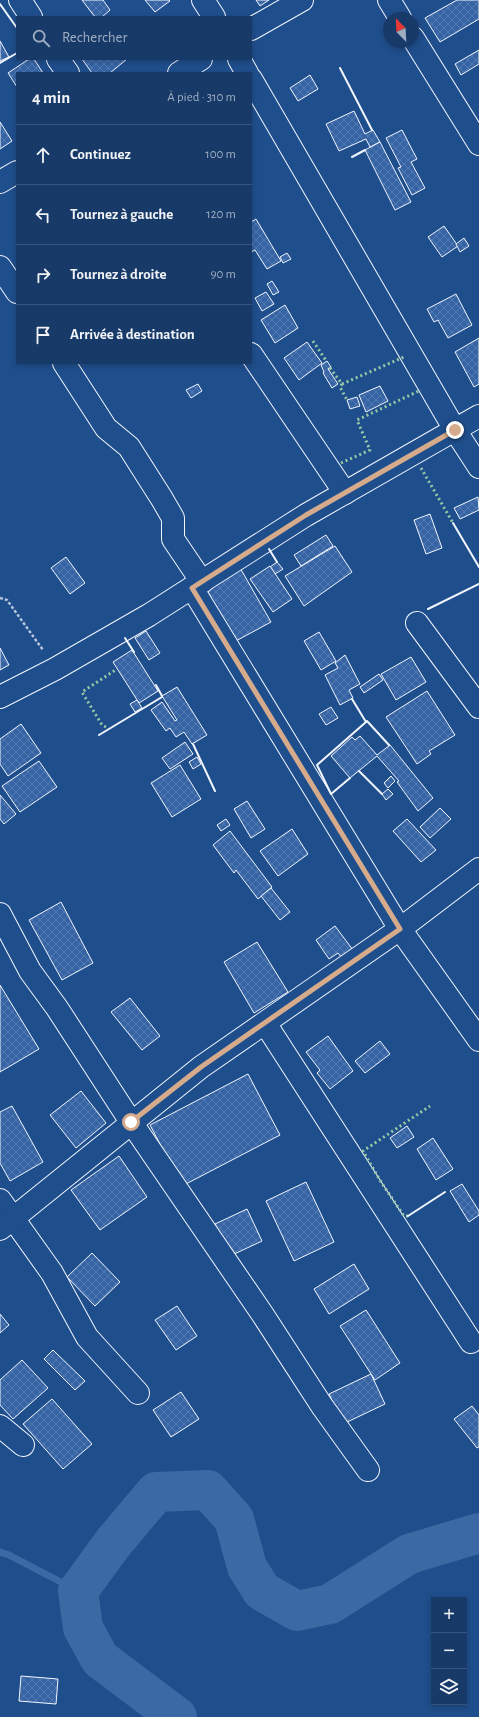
<!DOCTYPE html>
<html lang="fr">
<head>
<meta charset="utf-8">
<style>
	:root { --surface:#173a69; --page:#20416f; --text:#f1f3f6; --muted:#9eadc0; --line:#36547d }
	body { margin:0; font-family:"Alegreya Sans",sans-serif; background:var(--page); color:var(--text) }
	.controls { position:absolute; right:12px; bottom:12px; display:grid; overflow:hidden; border-radius:0px; box-shadow:0 2px 6px #0003 }
	.controls button { width:36px; height:36px; display:grid; place-items:center; padding:0; border:0; border-bottom:1px solid var(--line); background:var(--surface); color:var(--text); font:20px sans-serif }
	.compass { position:absolute; left:383px; top:12px; width:36px; height:36px; border-radius:50%; background:var(--surface); box-shadow:0 2px 6px #0003; rotate:336deg }
	.stop { position:absolute; width:12px; height:12px; margin:-9px; border:3px solid #d6ab8b; border-radius:50%; background:#fff }
	.stop.end { background:#d6ab8b; border-color:#fff; box-shadow:0 1px 4px #0008 }
	.list { margin:0; padding:0; list-style:none }
	h2 { display:flex; justify-content:space-between; align-items:center; height:52px; margin:0; padding:0 16px; font-size:17px }
	h2 small { font-size:13px; font-weight:400; color:var(--muted) }
	.list li { display:grid; grid-template-columns:26px 1fr auto; gap:12px; align-items:center; box-sizing:border-box; height:60px; padding:0 16px; border-top:1px solid var(--line) }
	.list b { display:block; font-size:15px; white-space:nowrap }
	.list em { font-size:13px; font-style:normal; color:var(--muted) }
	.icon { flex:none; width:22px; height:22px; fill:none; stroke:currentColor; stroke-width:2; stroke-linecap:round; stroke-linejoin:round }
	.map { position:relative; flex:none; width:479px; height:1717px; overflow:hidden }
	.search { position:absolute; background:var(--surface); box-shadow:0 2px 6px #0003; left:16px; top:16px; width:236px; height:44px; display:flex; align-items:center; gap:10px; box-sizing:border-box; padding:0 14px; border-radius:0px; color:var(--muted); font-size:15px }
	.panel { position:absolute; background:var(--surface); box-shadow:0 2px 6px #0003; left:16px; top:72px; width:236px; height:292px; border-radius:0px }
	.map>svg:first-child { display:block }
</style>
</head>
<body>
<div class="map">
<svg width="479" height="1717" viewBox="0 0 479 1717">
	<defs>
		<pattern id="building-cross-hatch" width="8" height="8" patternUnits="userSpaceOnUse"><rect width="8" height="8" fill="#3563a3"/><path d="M0 0l8 8M0 8l8-8" fill="none" stroke="#537ab1"/></pattern>
	</defs>
	<rect width="100%" height="100%" fill="#1f4e8c"/>
	<g fill="none" stroke-linecap="round" stroke-linejoin="round">
		<polyline stroke="#3b69a3" stroke-width="7" points="0,1552 9,1555 78,1591"/>
		<polyline stroke="#3b69a3" stroke-width="40" points="177,1717 100,1659 83,1628 78,1591 113,1543 156,1492 208,1490 234,1519 247,1567 262,1591 297,1611 330,1604 409,1554 479,1533"/>
	</g>
	<g fill="url(#building-cross-hatch)" stroke="#f2f6ff">
		<polygon points="82,0 103,0 110,10 102,17 95,17"/>
		<polygon points="145,0 169,0 170,1 155,12"/>
		<polygon points="256,0 269,0 260,6"/>
		<polygon points="457,0 479,0 479,19 440,42 425,18"/>
		<polygon points="0,41 9,57 0,61"/>
		<polygon points="479,50 479,64 461,75 455,64"/>
		<polygon points="29,59 34,59 43,73 17,73 17,87 8,73"/>
		<polygon points="82,59 127,59 110,73 92,73"/>
		<polygon points="310,75 318,89 298,101 290,88"/>
		<polygon points="354,111 365,134 373,130 380,142 370,147 366,139 339,151 326,124"/>
		<polygon points="0,122 12,141 0,149"/>
		<polygon points="402,130 417,159 411,162 425,188 412,195 398,168 401,167 386,138"/>
		<polygon points="380,142 411,202 395,210 365,150"/>
		<polygon points="256,219 281,261 267,269 255,250 251,252 251,222"/>
		<polygon points="444,226 458,246 442,257 428,237"/>
		<polygon points="464,238 469,246 460,252 456,244"/>
		<polygon points="287,253 291,259 283,263 280,257"/>
		<polygon points="272,281 279,292 273,295 267,284"/>
		<polygon points="266,292 274,304 262,311 255,298"/>
		<polygon points="456,294 472,325 448,338 438,320 434,322 427,309"/>
		<polygon points="285,305 298,328 275,343 261,320"/>
		<polygon points="479,338 479,384 474,387 455,352"/>
		<polygon points="307,342 322,363 299,380 284,358"/>
		<polygon points="327,361 331,367 328,369 338,384 332,388 323,373 324,372 321,365"/>
		<polygon points="198,384 202,391 191,398 186,390"/>
		<polygon points="380,386 388,401 366,412 359,395"/>
		<polygon points="357,397 360,406 350,409 347,400"/>
		<polygon points="478,497 479,510 460,519 454,508"/>
		<polygon points="430,514 442,548 426,554 414,520"/>
		<polygon points="326,535 333,546 301,566 294,555"/>
		<polygon points="335,546 352,572 304,606 285,576"/>
		<polygon points="66,557 85,583 70,594 51,568"/>
		<polygon points="277,562 283,569 275,574 270,567"/>
		<polygon points="239,566 271,622 234,642 203,586"/>
		<polygon points="270,566 292,599 273,612 250,579"/>
		<polygon points="146,631 160,653 149,660 135,638"/>
		<polygon points="319,632 336,661 321,670 304,641"/>
		<polygon points="0,648 9,665 0,670"/>
		<polygon points="132,650 158,691 139,703 113,662"/>
		<polygon points="345,655 360,684 349,690 353,698 340,705 325,675 338,668 335,663"/>
		<polygon points="411,657 426,682 396,700 381,674"/>
		<polygon points="379,674 383,680 364,693 360,687"/>
		<polygon points="177,687 207,735 192,744 184,732 176,737 170,728 166,731 151,710 162,702 175,721 177,720 162,696"/>
		<polygon points="427,691 455,735 429,751 431,754 417,764 386,717"/>
		<polygon points="137,700 142,708 135,712 130,704"/>
		<polygon points="331,707 338,718 326,725 319,714"/>
		<polygon points="21,724 41,753 8,776 0,764 0,739"/>
		<polygon points="360,736 377,755 390,745 433,798 418,811 397,782 399,781 377,756 350,778 331,756 352,737 355,740"/>
		<polygon points="185,742 193,754 170,769 162,758"/>
		<polygon points="197,757 201,764 193,769 189,762"/>
		<polygon points="39,761 57,787 20,812 2,786"/>
		<polygon points="180,765 201,799 172,817 151,783"/>
		<polygon points="391,776 395,781 388,788 384,783"/>
		<polygon points="388,789 393,794 386,800 382,794"/>
		<polygon points="0,795 16,814 4,824 0,819"/>
		<polygon points="247,801 265,829 251,838 234,809"/>
		<polygon points="440,808 451,819 430,838 420,827"/>
		<polygon points="226,819 230,825 221,831 217,825"/>
		<polygon points="407,819 436,850 421,862 393,831"/>
		<polygon points="292,829 308,854 278,876 260,851"/>
		<polygon points="230,831 272,887 258,899 236,870 234,873 213,845"/>
		<polygon points="271,888 290,912 280,920 261,896"/>
		<polygon points="61,902 93,963 62,980 29,920"/>
		<polygon points="335,926 353,950 342,958 338,953 329,959 316,940"/>
		<polygon points="257,942 288,992 254,1013 224,962"/>
		<polygon points="0,985 39,1049 0,1072"/>
		<polygon points="130,998 160,1036 142,1050 111,1012"/>
		<polygon points="328,1036 353,1071 330,1089 317,1073 320,1070 306,1052"/>
		<polygon points="380,1041 390,1054 365,1073 355,1061"/>
		<polygon points="248,1074 280,1135 182,1186 150,1125"/>
		<polygon points="81,1091 106,1123 76,1148 50,1115"/>
		<polygon points="12,1106 43,1162 10,1181 0,1163 0,1112"/>
		<polygon points="407,1126 414,1137 397,1148 390,1138"/>
		<polygon points="433,1138 453,1169 436,1180 417,1149"/>
		<polygon points="119,1156 147,1197 100,1230 71,1190"/>
		<polygon points="306,1182 334,1242 294,1261 266,1201"/>
		<polygon points="462,1184 479,1211 479,1215 469,1222 450,1191"/>
		<polygon points="247,1209 262,1241 230,1256 215,1224"/>
		<polygon points="92,1253 120,1282 95,1306 67,1277"/>
		<polygon points="354,1264 369,1289 329,1314 314,1289"/>
		<polygon points="177,1306 197,1336 176,1350 155,1320"/>
		<polygon points="366,1310 400,1363 375,1380 340,1326"/>
		<polygon points="0,1314 9,1325 0,1333"/>
		<polygon points="53,1350 85,1381 75,1390 44,1359"/>
		<polygon points="22,1360 48,1388 13,1419 0,1405 0,1380"/>
		<polygon points="371,1374 385,1404 343,1424 329,1394"/>
		<polygon points="181,1392 199,1419 171,1437 153,1410"/>
		<polygon points="52,1399 92,1444 63,1469 23,1424"/>
		<polygon points="472,1406 479,1415 479,1447 477,1448 454,1419"/>
		<polygon points="21,1676 58,1679 56,1704 19,1701"/>
	</g>
	<g fill="none" stroke-linecap="round" stroke-linejoin="round">
		<g stroke="#f2f6ff" stroke-width="24">
			<g id="minor">
				<polyline points="20,0 31,17"/>
				<polyline points="203,0 214,17"/>
				<polyline points="389,0 400,18"/>
				<polyline points="251,29 302,0"/>
				<polyline points="413,38 479,144"/>
				<polyline points="58,59 68,73"/>
				<polyline points="239,59 247,73"/>
				<polyline points="179,73 201,59"/>
				<polyline points="251,79 455,430 479,467"/>
				<polyline points="0,182 17,172"/>
				<polyline points="0,267 17,292"/>
				<polyline points="251,354 345,493"/>
				<polyline points="64,363 106,428 129,447 162,499 173,518 173,539 202,582"/>
				<polyline points="192,588 400,929 479,1040"/>
				<polyline points="417,623 479,707"/>
				<polyline points="0,697 55,669 149,615 306,515 479,416"/>
				<polyline points="0,914 30,971 57,1008 131,1122 263,1315 322,1406 368,1470"/>
				<polyline points="265,1023 471,1342"/>
				<polyline points="0,1200 52,1273 87,1337 138,1393"/>
				<polyline points="0,1229 201,1067 400,929 479,869"/>
				<polyline points="0,1426 23,1445"/>
			</g>
		</g>
		<polyline stroke="#b3c4dc" stroke-width="2.5" stroke-dasharray="3 2" stroke-linecap="butt" points="0,598 7,600 43,650"/>
		<use href="#minor" stroke="#1f4e8c" stroke-width="22"/>
		<g stroke="#97c8a6" stroke-width="3" stroke-dasharray="2 3" stroke-linecap="butt">
			<polyline points="313,341 327,362"/>
			<polyline points="330,368 342,384 340,387 347,400"/>
			<polyline points="342,384 404,357"/>
			<polyline points="341,463 370,450 357,420 421,390"/>
			<polyline points="421,468 453,523"/>
			<polyline points="106,727 102,725 82,692 117,669"/>
			<polyline points="408,1216 404,1216 381,1182 363,1151 430,1106"/>
		</g>
		<g stroke="#f2f6ff" stroke-width="2">
			<polyline points="0,4 17,28"/>
			<polyline points="0,63 17,53"/>
			<polyline points="340,68 372,130"/>
			<polyline points="352,157 365,150"/>
			<polyline points="453,523 479,567"/>
			<polyline points="269,549 277,562"/>
			<polyline points="428,609 479,584"/>
			<polyline points="125,638 134,652"/>
			<polyline points="156,685 162,696"/>
			<polyline points="352,699 366,722 367,721 389,745"/>
			<polyline points="99,735 162,697"/>
			<polyline points="193,744 215,791"/>
			<polyline points="359,771 382,794"/>
			<polyline points="350,778 331,794 317,765 366,722"/>
			<polyline points="408,1216 445,1192"/>
		</g>
	</g>
	<g fill="none" stroke-linecap="round" stroke-linejoin="round">
		<polyline stroke="#d6ab8b" stroke-width="5" points="131,1122 201,1067 400,929 192,588 306,515 455,430"/>
	</g>
</svg>
<div class="controls">
<button>+</button>
<button>−</button>
<button><svg class="icon" aria-label="layers" viewBox="0 0 24 24"><path d="M12 4l9 5-9 5-9-5zM3 14l9 5 9-5"/></svg></button>
</div>
<svg class="compass" viewBox="-18 -18 36 36"><path d="M0-13l5 13h-10z" fill="#e53935"/><path d="M0 13l5-13h-10z" fill="#9eadc0"/></svg>
<div class="stop" style="left:131px;top:1122px"></div>
<div class="stop end" style="left:455px;top:430px"></div>
<div class="search"><svg class="icon" aria-label="search" viewBox="0 0 24 24"><circle cx="10" cy="10" r="6"/><path d="M15 15l6 6"/></svg>Rechercher</div>
<section class="panel">
<h2>4 min<small>À pied · 310 m</small></h2>
<ul class="list">
<li><svg class="icon" aria-label="ahead" viewBox="0 0 24 24"><path d="M12 20V5M6 11l6-6 6 6"/></svg><div><b>Continuez</b></div><em>100 m</em></li>
<li><svg class="icon" aria-label="left" viewBox="0 0 24 24"><path d="M17 20v-9H6M10 6l-5 5 5 5"/></svg><div><b>Tournez à gauche</b></div><em>120 m</em></li>
<li><svg class="icon" aria-label="right" viewBox="0 0 24 24"><path d="M7 20v-9h11M14 6l5 5-5 5"/></svg><div><b>Tournez à droite</b></div><em>90 m</em></li>
<li><svg class="icon" aria-label="arrive" viewBox="0 0 24 24"><path d="M6 21V4h12l-3 4 3 4H6"/></svg><div><b>Arrivée à destination</b></div></li>
</ul>
</section>
</div>
</body>
</html>
